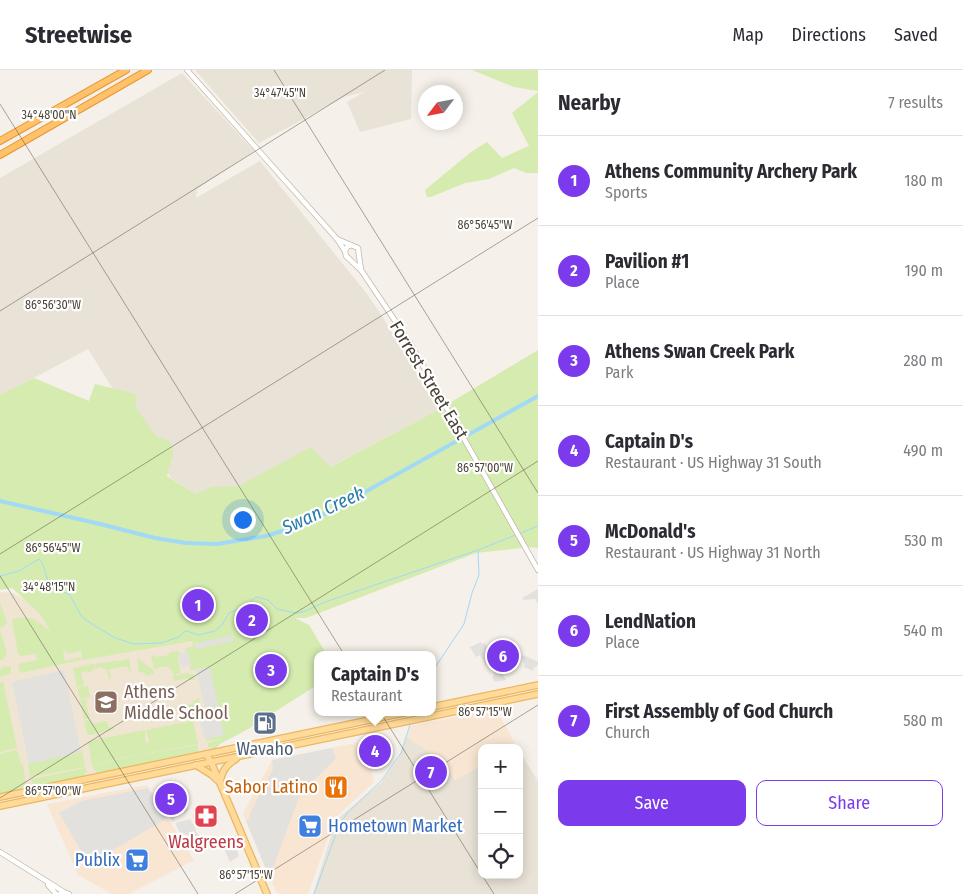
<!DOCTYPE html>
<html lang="en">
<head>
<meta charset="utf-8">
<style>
	:root { --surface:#fff; --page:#f7f7f7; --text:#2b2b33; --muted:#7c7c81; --line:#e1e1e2; --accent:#7c3aed }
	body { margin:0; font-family:"Fira Sans Condensed",sans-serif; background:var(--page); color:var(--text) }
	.controls { position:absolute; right:15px; bottom:15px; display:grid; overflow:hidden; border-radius:10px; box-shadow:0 2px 12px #0003 }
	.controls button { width:45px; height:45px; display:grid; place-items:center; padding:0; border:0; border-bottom:1px solid var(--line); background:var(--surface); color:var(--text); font:25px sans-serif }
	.compass { position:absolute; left:418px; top:15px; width:45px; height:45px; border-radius:50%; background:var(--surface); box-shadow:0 2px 12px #0003; rotate:238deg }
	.you { position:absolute; left:242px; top:449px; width:18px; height:18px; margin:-12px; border:4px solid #fff; border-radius:50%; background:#1a73e8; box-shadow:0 0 0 8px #1a73e833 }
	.badge { display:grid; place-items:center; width:32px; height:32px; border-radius:50%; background:var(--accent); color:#fff; font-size:16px; font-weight:700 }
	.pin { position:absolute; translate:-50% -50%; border:2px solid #fff; box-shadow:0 1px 5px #0006 }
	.popup { position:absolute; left:314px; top:581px; width:122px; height:65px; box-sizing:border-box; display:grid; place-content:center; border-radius:10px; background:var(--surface); filter:drop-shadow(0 1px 4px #0005); font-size:16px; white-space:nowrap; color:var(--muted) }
	.popup b { font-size:19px; color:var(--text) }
	.popup::after { content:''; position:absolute; left:50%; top:100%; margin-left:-10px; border:10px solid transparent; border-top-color:var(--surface) }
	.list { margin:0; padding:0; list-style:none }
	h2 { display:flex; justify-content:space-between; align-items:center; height:65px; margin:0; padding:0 20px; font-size:21px }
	h2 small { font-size:16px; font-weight:400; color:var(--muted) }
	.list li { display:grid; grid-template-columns:32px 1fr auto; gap:15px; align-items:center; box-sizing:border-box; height:90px; padding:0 20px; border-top:1px solid var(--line) }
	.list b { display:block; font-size:19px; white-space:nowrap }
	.list p { margin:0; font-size:16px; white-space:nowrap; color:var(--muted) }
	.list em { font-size:16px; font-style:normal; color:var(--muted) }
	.actions { display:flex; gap:10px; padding:15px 20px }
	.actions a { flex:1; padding:11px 0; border:1px solid var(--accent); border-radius:10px; text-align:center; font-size:18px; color:var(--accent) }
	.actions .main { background:var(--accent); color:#fff }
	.icon { flex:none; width:28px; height:28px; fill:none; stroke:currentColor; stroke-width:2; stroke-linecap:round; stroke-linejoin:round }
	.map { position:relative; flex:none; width:538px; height:824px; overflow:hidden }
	header { display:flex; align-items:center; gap:30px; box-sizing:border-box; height:70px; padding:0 25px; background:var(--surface); border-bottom:1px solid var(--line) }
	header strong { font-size:24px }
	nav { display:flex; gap:28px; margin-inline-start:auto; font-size:18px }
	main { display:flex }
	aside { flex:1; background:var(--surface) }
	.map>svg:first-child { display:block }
</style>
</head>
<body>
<header>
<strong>Streetwise</strong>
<nav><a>Map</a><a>Directions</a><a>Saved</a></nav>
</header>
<main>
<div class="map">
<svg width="538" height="824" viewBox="0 0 538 824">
	<rect width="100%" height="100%" fill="#f5f0e9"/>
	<g fill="#e9e2d6">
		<polygon points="195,0 412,0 411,49 360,62 347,32 364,22 344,27 259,73"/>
		<polygon points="182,3 254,81 197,119 196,128 260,91 367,224 382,246 438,340 270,428 214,435 171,408 143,367 88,279 0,326 0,108"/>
		<polygon points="407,667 442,691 455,710 482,695 482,805 519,805 519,681 538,711 538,824 313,824 336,750 381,713 398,689"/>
	</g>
	<g fill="#f8e6d3">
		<polygon points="496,639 516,675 511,678 482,678 482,695 455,710 442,691 407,667 411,656"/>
		<polygon points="366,671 374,712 335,748 308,824 281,824 276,822 243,744 272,690"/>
		<polygon points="147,715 194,790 129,824 112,824 78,805 47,734"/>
	</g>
	<polygon fill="#efe5d2" points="0,522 13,523 45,542 191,566 198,597 205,597 220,674 215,679 0,724"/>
	<g fill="#d5ebaf">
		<polygon points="472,0 538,0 538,21 514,17"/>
		<polygon points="538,22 538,103 526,103 514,98 489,109 465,113 431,127 427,127 425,120 471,82 487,72 502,88 529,76 512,43"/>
		<path d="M538,280v198l-9,-1 -53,6 -170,65h-11l14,7 18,30h-9l-1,30 -69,44 -28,15 -5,5 -7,-2v-4l12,-4 -14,2v-2l13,-3 -14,-68 -13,2 -3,-2 2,-3 -3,-13h-2l-1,-3 8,-3 -1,-5 -109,19 -2,-9 -13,3 -2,-4 -3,2 2,9 15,-4 1,3 -61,13 -2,-9 19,-4 -1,-6 4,-1 -19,3 -3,-2 -6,-33 1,-2c23,-4 23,2 38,13l-11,-18 -28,-26 -12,2v-195l34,-17 55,23 6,-17 41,10v14l20,28 14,5 3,13 -6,22 29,18 16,-7 27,-1 72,-39 19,20 108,-57z"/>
		<polygon points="0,532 7,553 2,558 0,557"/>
		<polygon points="0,559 7,583 3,590 0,590"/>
		<polygon points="179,581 180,583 178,585 180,603 173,605 172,600 166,596 154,599 151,586 155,585 156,587 169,585 169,582"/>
		<polygon points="137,588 153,600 154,604 146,606 145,603 139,602"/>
		<polygon points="129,589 131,601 129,601 128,596 109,599 111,608 109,609 107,599 103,599 102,597 96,598 95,594"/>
		<polygon points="94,594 95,599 91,600 92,602 87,603 86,601 81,602 84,616 77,617 73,598"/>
		<polygon points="11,596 11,603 0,607 0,600 2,597"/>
		<polygon points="187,603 194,605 195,610 189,610 188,608 174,611 173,606"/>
		<polygon points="0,612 3,612 17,678 0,682"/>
		<polygon points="88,616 90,627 80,629 77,618"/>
		<polygon points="199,628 200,637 197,643 184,645 181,643 180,636 193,633 193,631"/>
		<polygon points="87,629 86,634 90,648 84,649 80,630"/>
		<polygon points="89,650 92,654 107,651 108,657 114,658 114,660 89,665 87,664 84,651"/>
		<polygon points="192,651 193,652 198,674 130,686 92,695 88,671 145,660 145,670 148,674 149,670 146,660"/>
		<polygon points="198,675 198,682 98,705 92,696 132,686"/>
		<polygon points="82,679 85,697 30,707 28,692 29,693 81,682"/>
		<polygon points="16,680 18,682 21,695 23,695 25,709 4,713 25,710 26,716 22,720 0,724 0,684"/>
		<polygon points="86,698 87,702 82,708 38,717 33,715 31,709"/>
	</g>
	<g fill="#e3e1de">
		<polygon points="538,519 538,534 535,529 524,530 522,528"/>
		<polygon points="233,565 234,571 196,579 194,574"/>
		<polygon points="481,572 482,574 485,573 506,610 495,612 492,607 495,605 489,594 486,595 480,585 476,587 470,577"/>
		<polygon points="188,582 191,595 181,597 178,584"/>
		<polygon points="523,585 538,592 538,595 534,598 533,601 524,597 525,594 521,588"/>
		<polygon points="210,597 224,665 204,669 200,648 207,645 196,600"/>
		<polygon points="64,600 81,682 29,694 12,612"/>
		<polygon points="332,678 336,688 300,725 271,803 268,804 246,751 249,749 251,741 273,699 272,690"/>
		<polygon points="175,717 189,739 185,744 173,723"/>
		<polygon points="148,718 166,749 89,794 59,743 81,731"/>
		<polygon points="160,720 176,746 173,752 154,724"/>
		<polygon points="190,749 195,757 196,762 201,767 202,769 195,771 194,768 184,764 181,765 175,753"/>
		<polygon points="230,771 233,771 239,786 230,792 223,776"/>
	</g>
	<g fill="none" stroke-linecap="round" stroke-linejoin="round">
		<g stroke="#a2d9f5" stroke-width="1">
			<path d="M0,506l19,-5 20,-12c7,7 6,19 12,28l18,7 13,23 10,7 23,14 19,6 27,-1 18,-6 5,-5 3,-1 12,4 16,-4 7,-6 7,-12 16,-7 11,-9 12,3 9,9 19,4 7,-1 22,-10 153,-52 60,-24"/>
			<polyline points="432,602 464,554 472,523 479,505 478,481"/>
			<polyline points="314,824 340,753 348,742 382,710 401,683 410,655"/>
		</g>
		<polyline stroke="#a2d9f5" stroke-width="4" points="0,431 100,454 155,468 186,473 217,474 266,466 282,461 327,443 538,326"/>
		<g stroke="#c1b8ab" stroke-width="6">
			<g id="minor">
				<polyline points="187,0 337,169 345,181 346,186 361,200 410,273 538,500"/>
				<polyline points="337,169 351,175"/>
				<polyline points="345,181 347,177 351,175 358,178 361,200"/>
				<polyline points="0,782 64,822"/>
				<polyline points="48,815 56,824"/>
				<polyline points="60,824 64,822 69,824"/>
			</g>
		</g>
		<g stroke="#ebb761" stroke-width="8">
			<g id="major">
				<polyline points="432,637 538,615"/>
				<polyline points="206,684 211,692 267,824"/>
				<polyline points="196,695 212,705 217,710"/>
				<path d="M220,712c2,-11 6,-17 16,-23"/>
				<polyline points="0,727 408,642"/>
				<polyline points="0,736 538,624"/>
			</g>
		</g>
		<g stroke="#e69631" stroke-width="8">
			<g id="highway">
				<polyline points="0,71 126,0"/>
				<polyline points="0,85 148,0"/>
			</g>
		</g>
		<use href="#minor" stroke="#fff" stroke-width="4.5"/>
		<use href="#major" stroke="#ffda98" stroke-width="5.5"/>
		<use href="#highway" stroke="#ffc26a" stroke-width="6"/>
	</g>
	<path fill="none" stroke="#494136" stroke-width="1" stroke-opacity="0.45" d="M274,0l264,423M0,34l482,771M0,241l385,-241M0,484l538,-336M0,506l198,318M0,728l538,-337M482,805l12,19M235,824l303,-189"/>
	<defs>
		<g id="school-square" transform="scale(1.25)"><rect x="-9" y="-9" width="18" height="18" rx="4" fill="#8d6e63" stroke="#fff"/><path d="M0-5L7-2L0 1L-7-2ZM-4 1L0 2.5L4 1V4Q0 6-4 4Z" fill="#fff"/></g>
		<g id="fuel-square" transform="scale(1.25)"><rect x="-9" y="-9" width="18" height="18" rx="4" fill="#5c6f8a" stroke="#fff"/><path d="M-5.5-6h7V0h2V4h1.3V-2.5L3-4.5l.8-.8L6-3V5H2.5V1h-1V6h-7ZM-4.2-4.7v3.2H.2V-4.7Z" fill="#fff"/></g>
		<g id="restaurant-square" transform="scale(1.25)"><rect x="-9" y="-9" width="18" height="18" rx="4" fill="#e8710a" stroke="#fff"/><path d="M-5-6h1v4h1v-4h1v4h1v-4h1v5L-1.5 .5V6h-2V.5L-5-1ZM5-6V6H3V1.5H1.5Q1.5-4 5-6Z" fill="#fff"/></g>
		<g id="pharmacy-square" transform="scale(1.25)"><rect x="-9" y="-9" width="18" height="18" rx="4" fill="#e0444e" stroke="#fff"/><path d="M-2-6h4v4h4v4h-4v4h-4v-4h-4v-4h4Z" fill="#fff"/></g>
		<g id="supermarket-square" transform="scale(1.25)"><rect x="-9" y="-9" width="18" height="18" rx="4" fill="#3f7fe0" stroke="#fff"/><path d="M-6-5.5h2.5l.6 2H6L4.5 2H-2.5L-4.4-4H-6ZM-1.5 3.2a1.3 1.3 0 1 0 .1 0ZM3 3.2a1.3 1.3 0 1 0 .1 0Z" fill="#fff"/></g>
	</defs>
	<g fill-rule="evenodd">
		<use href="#school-square" x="106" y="632"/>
		<use href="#fuel-square" x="265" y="653"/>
		<use href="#restaurant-square" x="336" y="717"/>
		<use href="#pharmacy-square" x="206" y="746"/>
		<use href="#supermarket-square" x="310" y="756"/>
		<use href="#supermarket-square" x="137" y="790"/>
	</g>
	<g text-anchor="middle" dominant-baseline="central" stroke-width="4.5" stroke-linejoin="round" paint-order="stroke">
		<g font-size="18" fill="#494136" stroke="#fff">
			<text transform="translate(429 310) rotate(59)">Forrest Street East</text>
		</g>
		<g font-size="18" fill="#785e54" stroke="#fff" text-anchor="start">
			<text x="124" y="622">Athens<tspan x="124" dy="21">Middle School</tspan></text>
		</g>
		<g font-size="18" fill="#4e5e75" stroke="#fff">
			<text x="265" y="679">Wavaho</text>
		</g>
		<g font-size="18" fill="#c56008" stroke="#fff" text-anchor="end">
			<text x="318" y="717">Sabor Latino</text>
		</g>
		<g font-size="18" fill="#366cbe" stroke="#fff" text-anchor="start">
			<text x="328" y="756">Hometown Market</text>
			<text x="120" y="790" text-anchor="end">Publix</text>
		</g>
		<g font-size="18" fill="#be3a42" stroke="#fff">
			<text x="206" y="772">Walgreens</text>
		</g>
		<g font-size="19" font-style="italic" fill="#267dab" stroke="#fff">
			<text transform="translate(323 440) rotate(-25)">Swan Creek</text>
		</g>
	</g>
	<g font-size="12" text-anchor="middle" fill="#494136" stroke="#fff" stroke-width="4.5" stroke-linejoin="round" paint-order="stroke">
		<text x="280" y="27">34°47'45"N</text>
		<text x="49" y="49">34°48'00"N</text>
		<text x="485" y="159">86°56'45"W</text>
		<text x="53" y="239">86°56'30"W</text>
		<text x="485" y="402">86°57'00"W</text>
		<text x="53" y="482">86°56'45"W</text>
		<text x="49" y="521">34°48'15"N</text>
		<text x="485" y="646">86°57'15"W</text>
		<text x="53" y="725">86°57'00"W</text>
		<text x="246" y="809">86°57'15"W</text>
	</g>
</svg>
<div class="controls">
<button>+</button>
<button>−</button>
<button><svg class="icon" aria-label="locate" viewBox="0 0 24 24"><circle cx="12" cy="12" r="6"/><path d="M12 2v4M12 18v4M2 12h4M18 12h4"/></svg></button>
</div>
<svg class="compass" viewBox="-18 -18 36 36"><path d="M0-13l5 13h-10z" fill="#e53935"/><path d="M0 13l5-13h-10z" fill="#7c7c81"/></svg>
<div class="you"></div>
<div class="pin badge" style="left:198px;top:535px">1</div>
<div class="pin badge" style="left:252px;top:550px">2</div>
<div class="pin badge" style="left:271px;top:600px">3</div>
<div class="pin badge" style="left:375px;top:681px">4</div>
<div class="popup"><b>Captain D's</b>Restaurant</div>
<div class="pin badge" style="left:171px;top:729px">5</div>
<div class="pin badge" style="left:503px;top:586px">6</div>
<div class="pin badge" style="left:431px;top:702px">7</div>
</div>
<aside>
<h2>Nearby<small>7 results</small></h2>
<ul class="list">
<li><span class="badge">1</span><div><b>Athens Community Archery Park</b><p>Sports</p></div><em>180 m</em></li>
<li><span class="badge">2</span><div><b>Pavilion #1</b><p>Place</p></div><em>190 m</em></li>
<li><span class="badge">3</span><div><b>Athens Swan Creek Park</b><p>Park</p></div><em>280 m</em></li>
<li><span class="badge">4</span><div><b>Captain D's</b><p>Restaurant · US Highway 31 South</p></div><em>490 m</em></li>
<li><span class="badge">5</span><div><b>McDonald's</b><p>Restaurant · US Highway 31 North</p></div><em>530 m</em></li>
<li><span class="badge">6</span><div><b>LendNation</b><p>Place</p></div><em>540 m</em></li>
<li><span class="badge">7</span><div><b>First Assembly of God Church</b><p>Church</p></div><em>580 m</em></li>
</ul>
<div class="actions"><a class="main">Save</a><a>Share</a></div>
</aside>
</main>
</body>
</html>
